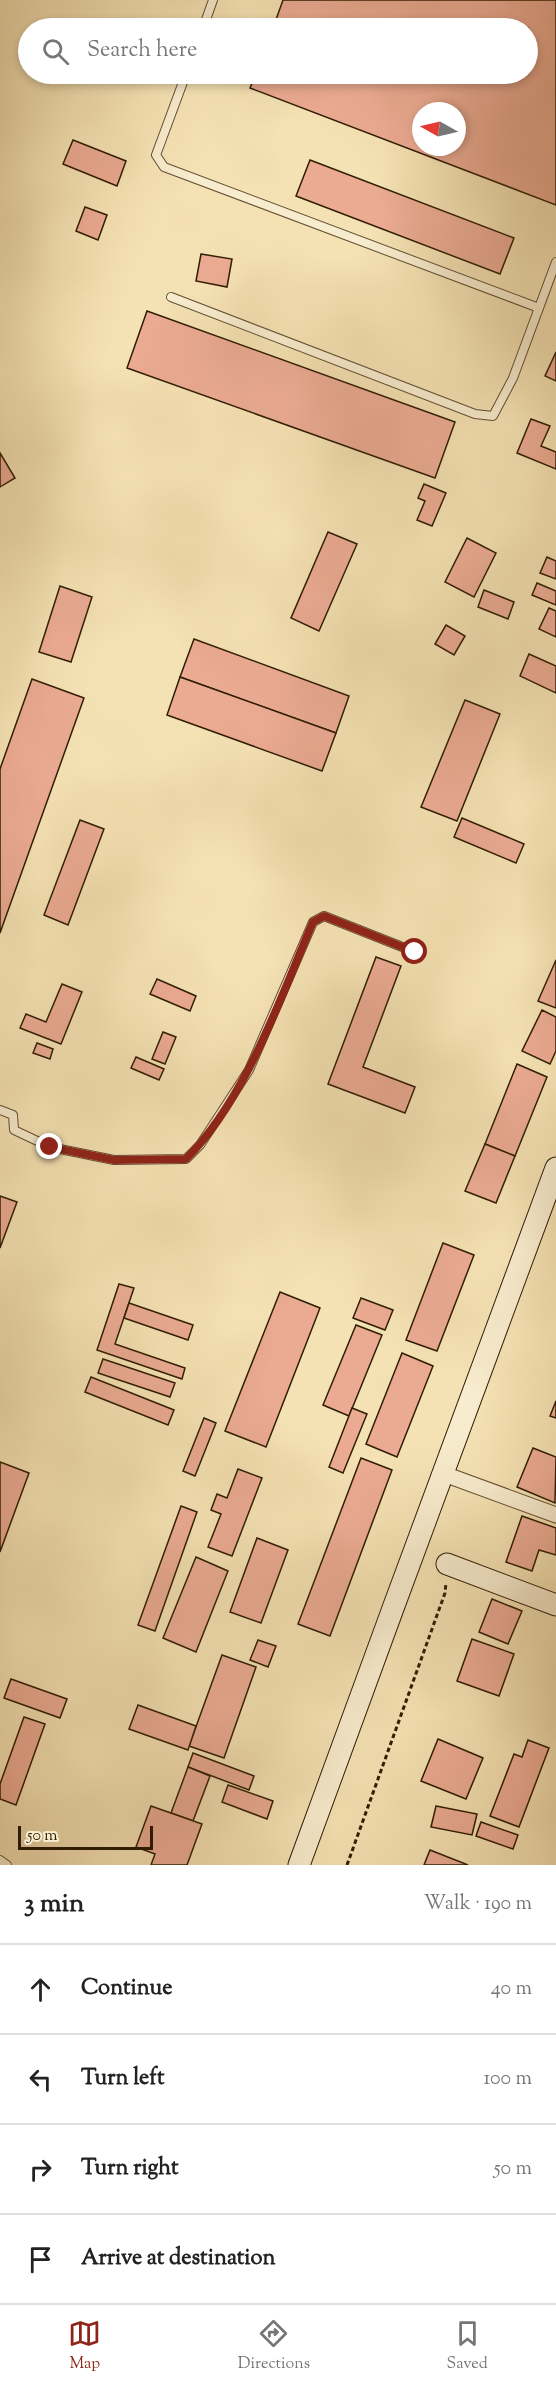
<!DOCTYPE html>
<html lang="en">
<head>
<meta charset="utf-8">
<style>
	:root { --surface:#fff; --page:#f6f6f6; --text:#222; --muted:#767676; --line:#e0e0e0; --accent:#8f2418 }
	body { margin:0; font-family:"Sorts Mill Goudy",serif; background:var(--page); color:var(--text) }
	.compass { position:absolute; left:412px; top:102px; width:54px; height:54px; border-radius:50%; background:var(--surface); box-shadow:0 3px 9px #0003; rotate:278deg }
	.scale { position:absolute; left:18px; bottom:15px; width:135px; box-sizing:border-box; padding-left:6px; border:3px solid #301d04; border-top:0; font-size:16px; line-height:21px; white-space:nowrap; color:#301d04; -webkit-text-stroke:4px #f8ecce; paint-order:stroke }
	.stop { position:absolute; width:18px; height:18px; margin:-14px; border:4px solid #8f2418; border-radius:50%; background:#fff }
	.stop.end { background:#8f2418; border-color:#fff; box-shadow:0 2px 6px #0008 }
	.list { margin:0; padding:0; list-style:none }
	h2 { display:flex; justify-content:space-between; align-items:center; height:78px; margin:0; padding:0 24px; font-size:26px }
	h2 small { font-size:20px; font-weight:400; color:var(--muted) }
	.list li { display:grid; grid-template-columns:39px 1fr auto; gap:18px; align-items:center; box-sizing:border-box; height:90px; padding:0 24px; border-top:2px solid var(--line) }
	.list b { display:block; font-size:22px; white-space:nowrap }
	.list em { font-size:20px; font-style:normal; color:var(--muted) }
	.icon { flex:none; width:33px; height:33px; fill:none; stroke:currentColor; stroke-width:2; stroke-linecap:round; stroke-linejoin:round }
	.map { position:relative; flex:none; width:556px; height:1865px; overflow:hidden }
	.search { position:absolute; background:var(--surface); box-shadow:0 3px 9px #0003; left:18px; right:18px; top:18px; height:66px; display:flex; align-items:center; gap:15px; box-sizing:border-box; padding:0 21px; border-radius:33px; color:var(--muted); font-size:22px }
	.sheet { height:438px; background:var(--surface) }
	nav { display:flex; justify-content:space-around; align-items:center; box-sizing:border-box; height:84px; border-top:2px solid var(--line); background:var(--surface); font-size:16px; color:var(--muted) }
	nav a { display:grid; justify-items:center; gap:3px }
	nav .on { color:var(--accent) }
	.map>svg:first-child { display:block }
</style>
</head>
<body>
<div class="map">
<svg width="556" height="1865" viewBox="0 0 556 1865">
	<rect width="100%" height="100%" fill="#f5e2b4"/>
	<filter id="stains"><feTurbulence type="fractalNoise" baseFrequency=".00333" numOctaves="4"/><feColorMatrix values="0 0 0 0 .2 0 0 0 0 .09 0 0 0 0 .02 0 0 0 .5 -.17"/></filter>
	<radialGradient id="worn" r=".72"><stop offset=".6" stop-color="#630" stop-opacity="0"/><stop offset="1" stop-color="#630" stop-opacity=".3"/></radialGradient>
	<g fill="#ebab93" stroke="#301d04" stroke-width="1.5" fill-rule="evenodd">
		<path d="M283,0h273v205l-306,-117 6,-14h272v-46h-255zM421,111h36v36h-36z"/>
		<polygon points="73,140 126,161 117,186 63,164"/>
		<polygon points="310,160 514,238 500,274 296,196"/>
		<polygon points="85,207 107,215 98,240 76,231"/>
		<polygon points="201,254 232,259 227,287 196,281"/>
		<polygon points="147,311 455,422 435,478 127,368"/>
		<polygon points="556,352 556,381 545,376"/>
		<polygon points="531,419 550,426 541,446 556,452 556,469 517,453"/>
		<polygon points="0,453 15,478 0,487"/>
		<polygon points="424,484 446,493 432,526 417,520 425,501 418,498"/>
		<polygon points="328,532 357,544 319,631 291,618"/>
		<polygon points="467,538 496,553 474,597 445,582"/>
		<polygon points="547,557 556,561 556,579 540,573"/>
		<polygon points="537,583 556,591 556,605 532,595"/>
		<polygon points="60,586 92,597 71,662 39,652"/>
		<polygon points="484,590 514,602 508,619 478,607"/>
		<polygon points="549,608 556,611 556,637 539,629"/>
		<polygon points="446,625 465,636 454,655 435,644"/>
		<polygon points="194,639 349,696 336,733 180,677"/>
		<polygon points="529,654 556,666 556,693 520,676"/>
		<polygon points="180,677 336,733 322,771 167,715"/>
		<polygon points="32,679 84,698 0,933 0,769"/>
		<polygon points="465,700 500,714 457,821 421,807"/>
		<polygon points="462,818 524,844 516,863 454,837"/>
		<polygon points="80,820 104,829 68,925 44,915"/>
		<polygon points="376,957 401,966 363,1067 415,1087 405,1113 328,1084"/>
		<polygon points="556,960 556,1008 538,1001"/>
		<polygon points="157,979 196,996 190,1011 150,994"/>
		<polygon points="62,984 82,992 61,1044 20,1028 26,1014 46,1022"/>
		<polygon points="542,1010 556,1017 556,1051 550,1064 522,1051"/>
		<polygon points="163,1032 176,1037 165,1064 152,1059"/>
		<polygon points="37,1043 53,1049 50,1059 33,1053"/>
		<polygon points="136,1057 164,1069 159,1080 131,1068"/>
		<polygon points="517,1064 547,1077 515,1156 485,1144"/>
		<polygon points="485,1144 515,1156 496,1203 465,1191"/>
		<polygon points="0,1196 17,1202 0,1248"/>
		<polygon points="443,1243 474,1255 437,1351 406,1340"/>
		<polygon points="119,1284 134,1288 115,1344 185,1368 182,1379 97,1350"/>
		<polygon points="280,1292 320,1308 266,1447 225,1431"/>
		<polygon points="361,1298 393,1310 385,1330 353,1318"/>
		<polygon points="129,1303 193,1325 188,1340 124,1318"/>
		<polygon points="356,1325 382,1335 349,1416 323,1405"/>
		<polygon points="402,1353 433,1366 397,1457 366,1444"/>
		<polygon points="103,1359 175,1383 170,1397 98,1373"/>
		<polygon points="91,1377 174,1410 168,1425 85,1392"/>
		<polygon points="556,1401 556,1418 550,1416"/>
		<polygon points="352,1408 367,1414 343,1473 329,1467"/>
		<polygon points="204,1418 216,1423 195,1476 183,1471"/>
		<polygon points="533,1448 556,1457 555,1503 517,1487"/>
		<polygon points="361,1458 392,1470 330,1636 298,1624"/>
		<polygon points="0,1462 29,1473 0,1552"/>
		<polygon points="238,1469 262,1478 232,1556 208,1547 221,1514 211,1510 217,1494 227,1498"/>
		<polygon points="181,1506 197,1512 155,1631 138,1625"/>
		<polygon points="522,1516 556,1528 556,1555 539,1550 532,1571 506,1562"/>
		<polygon points="257,1538 288,1550 261,1623 230,1612"/>
		<polygon points="196,1557 228,1571 196,1652 163,1638"/>
		<polygon points="492,1599 522,1611 508,1644 479,1632"/>
		<polygon points="472,1639 514,1654 499,1696 457,1681"/>
		<polygon points="258,1640 276,1646 268,1667 250,1660"/>
		<polygon points="222,1655 256,1667 224,1758 189,1746"/>
		<polygon points="11,1679 67,1699 60,1718 4,1698"/>
		<polygon points="138,1705 196,1726 188,1750 129,1729"/>
		<polygon points="24,1717 45,1724 16,1805 0,1799 0,1784"/>
		<polygon points="438,1739 483,1758 466,1799 421,1781"/>
		<polygon points="528,1740 549,1748 519,1827 490,1816 514,1754 522,1757"/>
		<polygon points="193,1753 254,1776 249,1790 188,1767"/>
		<polygon points="188,1767 210,1776 193,1821 171,1813"/>
		<polygon points="228,1785 273,1801 267,1819 222,1802"/>
		<polygon points="151,1806 202,1824 187,1865 151,1865 155,1854 136,1847"/>
		<polygon points="436,1806 477,1814 472,1835 431,1827"/>
		<polygon points="481,1822 518,1835 513,1849 476,1836"/>
		<polygon points="430,1850 468,1865 424,1865"/>
	</g>
	<g fill="none" stroke-linecap="round" stroke-linejoin="round">
		<g stroke="#614e30" stroke-width="10">
			<g id="lane">
				<polyline points="203,28 213,0"/>
				<polyline points="186,74 156,155 164,167 539,308"/>
				<polyline points="171,297 475,414 493,416 513,378 556,262"/>
				<polyline points="0,1110 13,1115 14,1130 50,1147 114,1160 186,1159 200,1145 249,1070 313,922 324,916 415,952"/>
				<polyline points="0,1860 7,1865"/>
			</g>
		</g>
		<g stroke="#614e30" stroke-width="17">
			<polyline id="street" points="444,1474 556,1515"/>
		</g>
		<g stroke="#301d04" stroke-width="23">
			<g id="secondary">
				<polyline points="447,1564 556,1605"/>
				<path d="M299,1865c84,-233 172,-464 257,-697"/>
			</g>
		</g>
		<polyline stroke="#301d04" stroke-width="3" stroke-dasharray="4.5 3" stroke-linecap="butt" points="347,1865 445,1593 446,1583"/>
		<use href="#lane" stroke="#f8ecce" stroke-width="8"/>
		<use href="#street" stroke="#f8ecce" stroke-width="15"/>
		<use href="#secondary" stroke="#f8ecce" stroke-width="21"/>
	</g>
	<g fill="none" stroke-linecap="round" stroke-linejoin="round">
		<path stroke="#8f2418" stroke-width="8" d="M50,1147l64,13 72,-1c60,-60 94,-160 127,-237l11,-6 91,36"/>
	</g>
	<rect width="100%" height="100%" filter="url(#stains)"/>
	<rect width="100%" height="100%" fill="url(#worn)"/>
</svg>
<svg class="compass" viewBox="-18 -18 36 36"><path d="M0-13l5 13h-10z" fill="#e53935"/><path d="M0 13l5-13h-10z" fill="#767676"/></svg>
<div class="scale">50 m</div>
<div class="stop" style="left:415px;top:952px"></div>
<div class="stop end" style="left:50px;top:1147px"></div>
<div class="search"><svg class="icon" aria-label="search" viewBox="0 0 24 24"><circle cx="10" cy="10" r="6"/><path d="M15 15l6 6"/></svg>Search here</div>
</div>
<section class="sheet">
<h2>3 min<small>Walk · 190 m</small></h2>
<ul class="list">
<li><svg class="icon" aria-label="ahead" viewBox="0 0 24 24"><path d="M12 20V5M6 11l6-6 6 6"/></svg><div><b>Continue</b></div><em>40 m</em></li>
<li><svg class="icon" aria-label="left" viewBox="0 0 24 24"><path d="M17 20v-9H6M10 6l-5 5 5 5"/></svg><div><b>Turn left</b></div><em>100 m</em></li>
<li><svg class="icon" aria-label="right" viewBox="0 0 24 24"><path d="M7 20v-9h11M14 6l5 5-5 5"/></svg><div><b>Turn right</b></div><em>50 m</em></li>
<li><svg class="icon" aria-label="arrive" viewBox="0 0 24 24"><path d="M6 21V4h12l-3 4 3 4H6"/></svg><div><b>Arrive at destination</b></div></li>
</ul>
</section>
<nav>
<a class="on"><svg class="icon" aria-label="map" viewBox="0 0 24 24"><path d="M3 6l6-2 6 2 6-2v14l-6 2-6-2-6 2zM9 4v14M15 6v14"/></svg>Map</a>
<a><svg class="icon" aria-label="directions" viewBox="0 0 24 24"><path d="M12 3l9 9-9 9-9-9zM9 14v-3h6M13 9l2 2-2 2"/></svg>Directions</a>
<a><svg class="icon" aria-label="saved" viewBox="0 0 24 24"><path d="M7 4h10v16l-5-4-5 4z"/></svg>Saved</a>
</nav>
</body>
</html>
